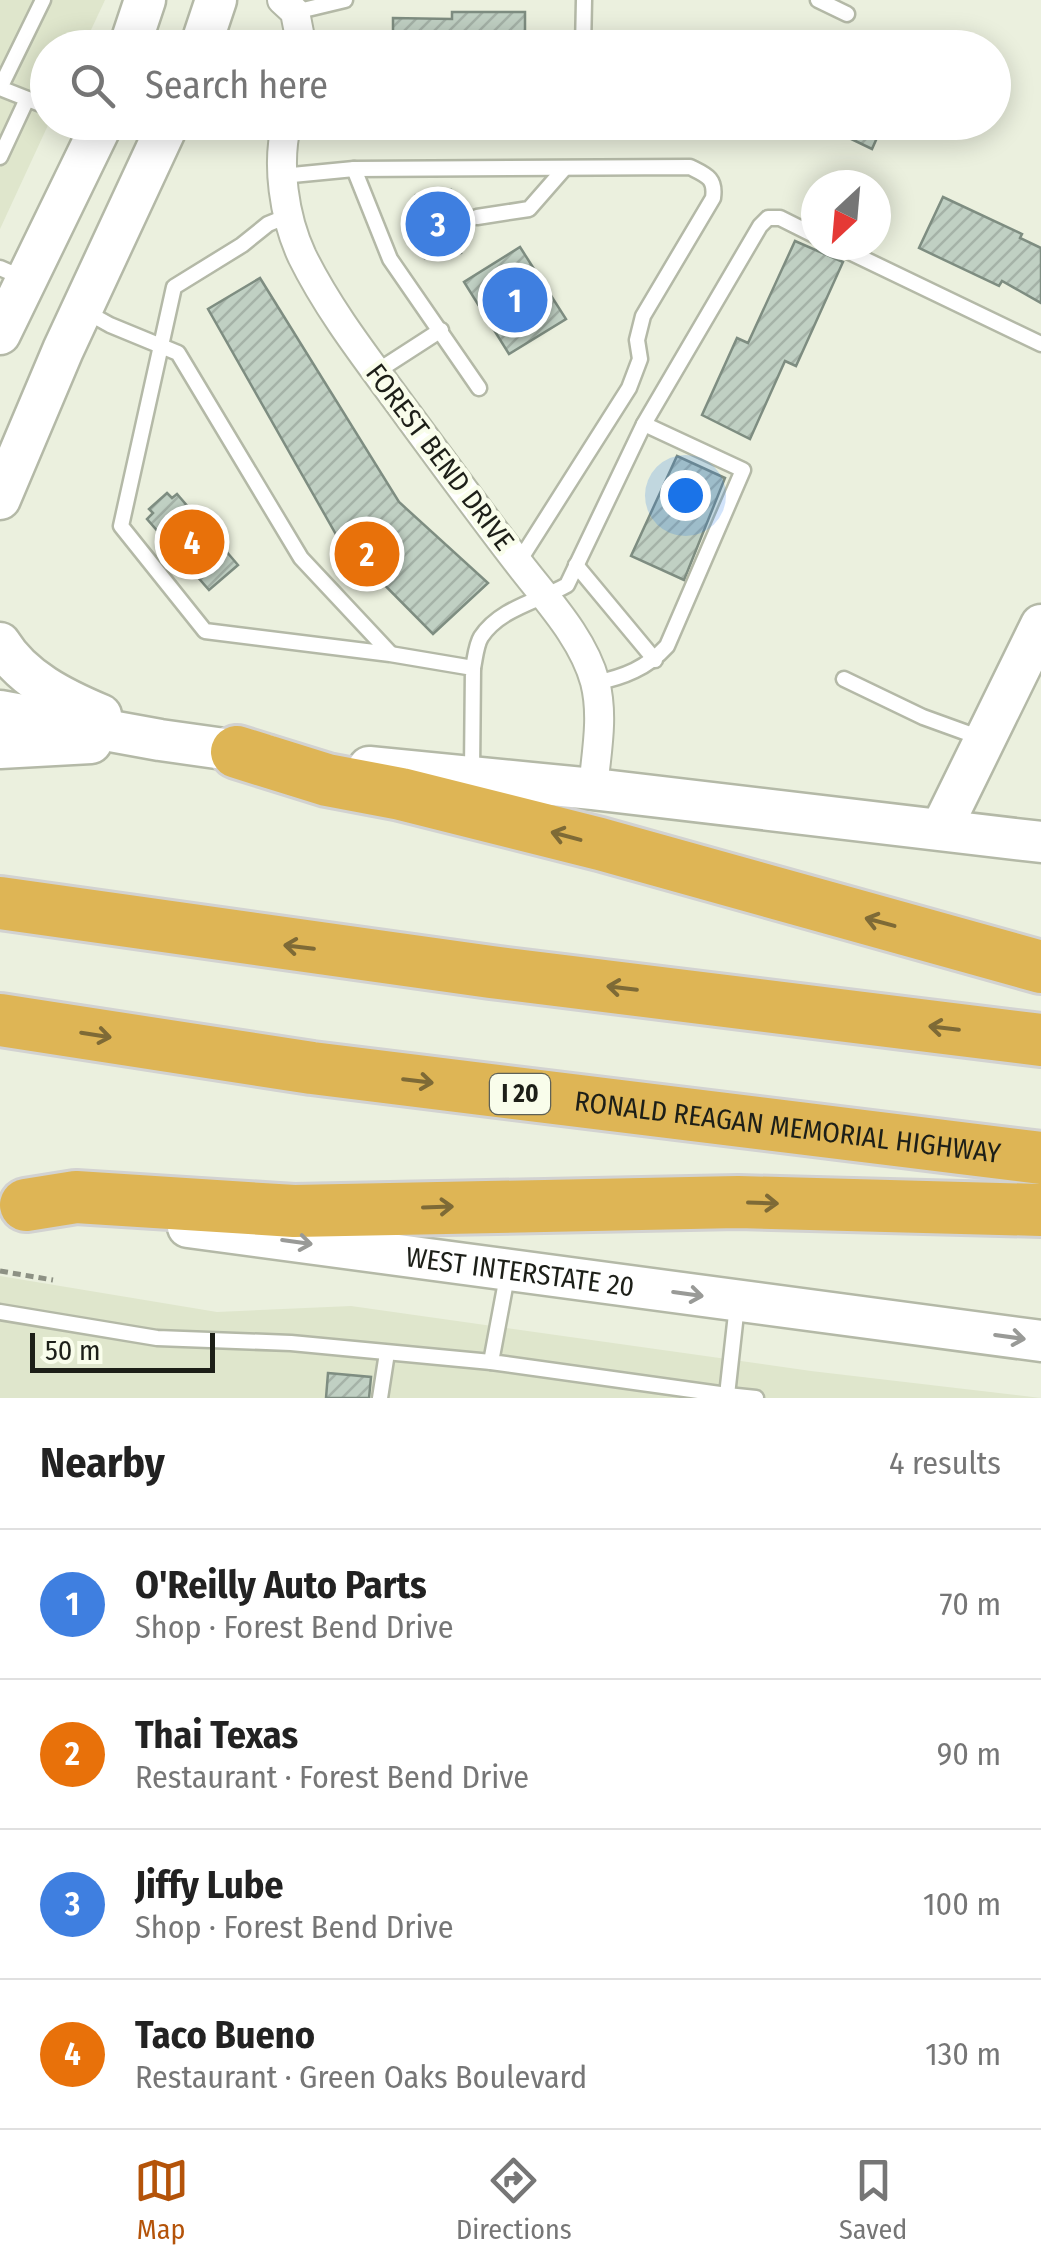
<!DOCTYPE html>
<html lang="en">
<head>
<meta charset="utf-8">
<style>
	:root { --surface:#fff; --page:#f6f6f6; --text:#222; --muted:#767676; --line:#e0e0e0; --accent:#b45309 }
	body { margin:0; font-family:"Fira Sans Condensed",sans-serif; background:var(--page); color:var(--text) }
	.compass { position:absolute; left:801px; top:170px; width:90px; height:90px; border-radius:50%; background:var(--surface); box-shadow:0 5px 25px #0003; rotate:206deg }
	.scale { position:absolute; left:30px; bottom:25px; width:185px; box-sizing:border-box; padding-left:10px; border:5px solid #1d1f18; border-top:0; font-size:28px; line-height:35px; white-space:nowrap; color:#1d1f18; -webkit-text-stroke:8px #f9fdeb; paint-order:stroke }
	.you { position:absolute; left:685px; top:495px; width:35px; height:35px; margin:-25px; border:8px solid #fff; border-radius:50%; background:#1a73e8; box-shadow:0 0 0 15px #1a73e833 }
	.badge { display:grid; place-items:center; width:65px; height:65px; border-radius:50%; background:var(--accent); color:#fff; font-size:32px; font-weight:700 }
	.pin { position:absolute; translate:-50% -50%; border:5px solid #fff; box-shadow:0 2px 10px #0006 }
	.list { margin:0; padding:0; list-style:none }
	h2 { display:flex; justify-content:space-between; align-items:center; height:130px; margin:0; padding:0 40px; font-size:42px }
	h2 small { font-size:32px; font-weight:400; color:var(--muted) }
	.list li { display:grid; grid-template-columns:65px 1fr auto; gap:30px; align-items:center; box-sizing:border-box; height:150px; padding:0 40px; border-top:2px solid var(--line) }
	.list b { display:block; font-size:38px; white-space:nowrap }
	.list p { margin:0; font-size:32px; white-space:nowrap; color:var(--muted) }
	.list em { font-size:32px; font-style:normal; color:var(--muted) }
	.icon { flex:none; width:55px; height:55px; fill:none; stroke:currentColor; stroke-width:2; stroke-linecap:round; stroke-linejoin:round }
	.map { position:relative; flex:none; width:1041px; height:1398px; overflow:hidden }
	.search { position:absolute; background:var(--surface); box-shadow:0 5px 25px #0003; left:30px; right:30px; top:30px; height:110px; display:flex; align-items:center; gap:25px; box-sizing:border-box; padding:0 35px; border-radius:55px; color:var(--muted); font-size:38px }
	.sheet { height:730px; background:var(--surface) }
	nav { display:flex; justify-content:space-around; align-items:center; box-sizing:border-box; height:140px; border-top:2px solid var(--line); background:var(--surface); font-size:28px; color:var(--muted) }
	nav a { display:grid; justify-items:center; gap:5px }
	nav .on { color:var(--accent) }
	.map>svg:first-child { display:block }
</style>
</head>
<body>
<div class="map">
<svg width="1041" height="1398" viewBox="0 0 1041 1398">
	<defs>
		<pattern id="building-hatch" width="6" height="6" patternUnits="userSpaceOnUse" patternTransform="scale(2.5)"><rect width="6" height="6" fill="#c0d0c3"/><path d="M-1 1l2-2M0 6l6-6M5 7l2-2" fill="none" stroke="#a5b2a7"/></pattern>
	</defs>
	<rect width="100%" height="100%" fill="#ebf0de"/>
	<g fill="#dfe6cc">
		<polygon points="0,0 105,0 83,47 48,48 49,123 0,229"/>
		<polygon points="0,1276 217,1312 351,1306 811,1371 1041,1398 0,1398"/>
	</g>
	<g fill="url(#building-hatch)" stroke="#7e8d81" stroke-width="2.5">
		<polygon points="452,12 525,12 525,48 393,48 393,18 452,19"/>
		<polygon points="816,122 884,122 872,149"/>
		<polygon points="451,190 461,253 425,258 416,195"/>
		<polygon points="943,197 1022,234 1020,238 1041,248 1041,303 1002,281 999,286 919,248"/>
		<polygon points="795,241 843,262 796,366 785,361 750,439 702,415 737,338 748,343"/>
		<polygon points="520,247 566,319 509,354 464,282"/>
		<polygon points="260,278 399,502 488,583 433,634 338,538 208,309"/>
		<polygon points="677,456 725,478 684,580 631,556"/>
		<polygon points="167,493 172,498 177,494 238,565 209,590 147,519 153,513 149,509"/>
		<polygon points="328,1373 371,1377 369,1398 326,1398"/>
	</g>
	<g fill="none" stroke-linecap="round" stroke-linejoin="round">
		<g stroke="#b4b9a7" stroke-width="19">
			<g id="lane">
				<polyline points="43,0 0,88 48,107"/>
				<polyline points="818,0 847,14"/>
				<polyline points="295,12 345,0"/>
				<polyline points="583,48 584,0"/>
				<polyline points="0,157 27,99"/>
				<polyline points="354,169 390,259 479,388"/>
				<path d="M282,176l72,-7 336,-2c16,8 26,11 23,31l-70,118 -6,24 3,19 -11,29 -111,175"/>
				<polyline points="290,215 268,224 242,245 174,287 121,526 205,631 390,654 473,668 472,772"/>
				<polyline points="477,217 529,209 564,169"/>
				<polyline points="835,245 1041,344"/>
				<polyline points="0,268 23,278"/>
				<polyline points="83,310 110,325 178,353 301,558 390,653"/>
				<polyline points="376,372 441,330"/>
				<polyline points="644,424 760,226 768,218 780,218 816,236"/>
				<polyline points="576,565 655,660"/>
				<path d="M473,668c2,-9 3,-23 8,-31 19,-29 58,-36 86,-52l77,-161 99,46 -76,176c-20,22 -43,31 -72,37"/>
				<polyline points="844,679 923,717 981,738"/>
				<polyline points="508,1271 491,1362 727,1395 726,1398"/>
				<polyline points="737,1305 727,1395 756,1398"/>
				<polyline points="0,1312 157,1338 291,1343 491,1362"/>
				<polyline points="380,1398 387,1353"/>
			</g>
		</g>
		<g stroke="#b4b9a7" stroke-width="32">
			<g id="street">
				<polyline points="282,0 295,12 302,48"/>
				<path d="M287,122c-11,42 -3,95 15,134 28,57 69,108 106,159 36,49 72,98 109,146 28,37 66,76 78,121 9,35 1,72 -2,107"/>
			</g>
		</g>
		<g stroke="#b4b9a7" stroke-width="45">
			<g id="secondary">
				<polyline points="129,48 145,0"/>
				<polyline points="200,48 216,0"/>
				<polyline points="0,334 103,122"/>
				<polyline points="0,499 63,350 169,122"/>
				<path d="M0,643c22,36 63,56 101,72"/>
				<polyline points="0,711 160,740 267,755"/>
				<polyline points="0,748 91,743"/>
				<polyline points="369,767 593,789 1041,842"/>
				<polyline points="941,829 1041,625"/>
				<path id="s1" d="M188,1227l853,114"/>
			</g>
		</g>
		<g stroke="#d2d2d1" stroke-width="58">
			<g id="highway">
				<polyline points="237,752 327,780 401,794 600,844 1041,967"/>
				<polyline points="0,903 491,972 1041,1040"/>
				<path id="s2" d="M0,1020l312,48 729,90"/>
				<polyline points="26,1205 76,1197 294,1211 738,1202 1041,1210"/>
			</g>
		</g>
		<polyline stroke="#8d9184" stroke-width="5" stroke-dasharray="8 5" stroke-linecap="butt" points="0,1271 53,1280"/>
		<use href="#lane" stroke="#fff" stroke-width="14"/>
		<use href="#street" stroke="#fff" stroke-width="28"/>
		<use href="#secondary" stroke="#fff" stroke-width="40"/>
		<use href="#highway" stroke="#deb555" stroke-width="52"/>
	</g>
	<defs><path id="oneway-shaft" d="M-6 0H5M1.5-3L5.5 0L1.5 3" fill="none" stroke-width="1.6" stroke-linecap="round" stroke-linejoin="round" transform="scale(2.5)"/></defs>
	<g stroke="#7e6a36">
		<use href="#oneway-shaft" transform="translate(566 836) rotate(-165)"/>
		<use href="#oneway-shaft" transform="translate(880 922) rotate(-165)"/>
		<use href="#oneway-shaft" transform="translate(299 947) rotate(-173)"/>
		<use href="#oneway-shaft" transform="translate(622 988) rotate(-173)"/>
		<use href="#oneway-shaft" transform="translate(944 1028) rotate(-173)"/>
		<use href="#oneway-shaft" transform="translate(96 1035) rotate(9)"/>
		<use href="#oneway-shaft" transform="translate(418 1081) rotate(7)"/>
		<use href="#oneway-shaft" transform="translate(763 1203) rotate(2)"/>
		<use href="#oneway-shaft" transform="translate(438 1207) rotate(-2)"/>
	</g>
	<g stroke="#999a97">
		<use href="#oneway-shaft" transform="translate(297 1242) rotate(8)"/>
		<use href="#oneway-shaft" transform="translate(688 1294) rotate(8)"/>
		<use href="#oneway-shaft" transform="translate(1010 1337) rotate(8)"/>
	</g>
	<g text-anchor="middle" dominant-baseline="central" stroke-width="9" stroke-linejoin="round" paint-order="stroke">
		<rect fill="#f9fdeb" stroke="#5f6257" stroke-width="2.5" x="490" y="1074" width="60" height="40" rx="8"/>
		<g font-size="25" font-weight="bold" fill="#1d1f18">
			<text x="520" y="1094">I 20</text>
		</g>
		<g font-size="28" fill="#1d1f18" stroke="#f9fdeb">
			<text transform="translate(440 457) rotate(53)">FOREST BEND DRIVE</text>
			<text stroke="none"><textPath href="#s2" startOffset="795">RONALD REAGAN MEMORIAL HIGHWAY</textPath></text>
			<text stroke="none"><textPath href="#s1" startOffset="335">WEST INTERSTATE 20</textPath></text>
		</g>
	</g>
</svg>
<svg class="compass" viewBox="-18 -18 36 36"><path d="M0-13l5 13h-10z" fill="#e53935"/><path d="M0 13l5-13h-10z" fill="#767676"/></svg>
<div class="scale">50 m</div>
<div class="you"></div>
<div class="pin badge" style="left:515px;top:300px;background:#3f7fe0">1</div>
<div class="pin badge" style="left:367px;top:554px;background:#e8710a">2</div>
<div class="pin badge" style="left:438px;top:224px;background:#3f7fe0">3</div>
<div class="pin badge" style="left:192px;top:542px;background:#e8710a">4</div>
<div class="search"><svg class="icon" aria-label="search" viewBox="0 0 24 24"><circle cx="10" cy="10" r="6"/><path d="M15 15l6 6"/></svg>Search here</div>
</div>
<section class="sheet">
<h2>Nearby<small>4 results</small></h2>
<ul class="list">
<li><span class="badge" style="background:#3f7fe0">1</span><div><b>O'Reilly Auto Parts</b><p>Shop · Forest Bend Drive</p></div><em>70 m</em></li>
<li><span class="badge" style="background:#e8710a">2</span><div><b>Thai Texas</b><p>Restaurant · Forest Bend Drive</p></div><em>90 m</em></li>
<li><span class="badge" style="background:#3f7fe0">3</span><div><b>Jiffy Lube</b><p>Shop · Forest Bend Drive</p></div><em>100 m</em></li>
<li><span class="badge" style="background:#e8710a">4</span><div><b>Taco Bueno</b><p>Restaurant · Green Oaks Boulevard</p></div><em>130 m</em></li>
</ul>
</section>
<nav>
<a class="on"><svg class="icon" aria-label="map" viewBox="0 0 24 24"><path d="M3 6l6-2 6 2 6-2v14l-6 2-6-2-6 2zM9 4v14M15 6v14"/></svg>Map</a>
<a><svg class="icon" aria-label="directions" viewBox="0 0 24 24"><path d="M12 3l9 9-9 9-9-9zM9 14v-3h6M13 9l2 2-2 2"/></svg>Directions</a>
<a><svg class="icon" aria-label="saved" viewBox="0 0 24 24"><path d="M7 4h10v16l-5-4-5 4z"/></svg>Saved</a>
</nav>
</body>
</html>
